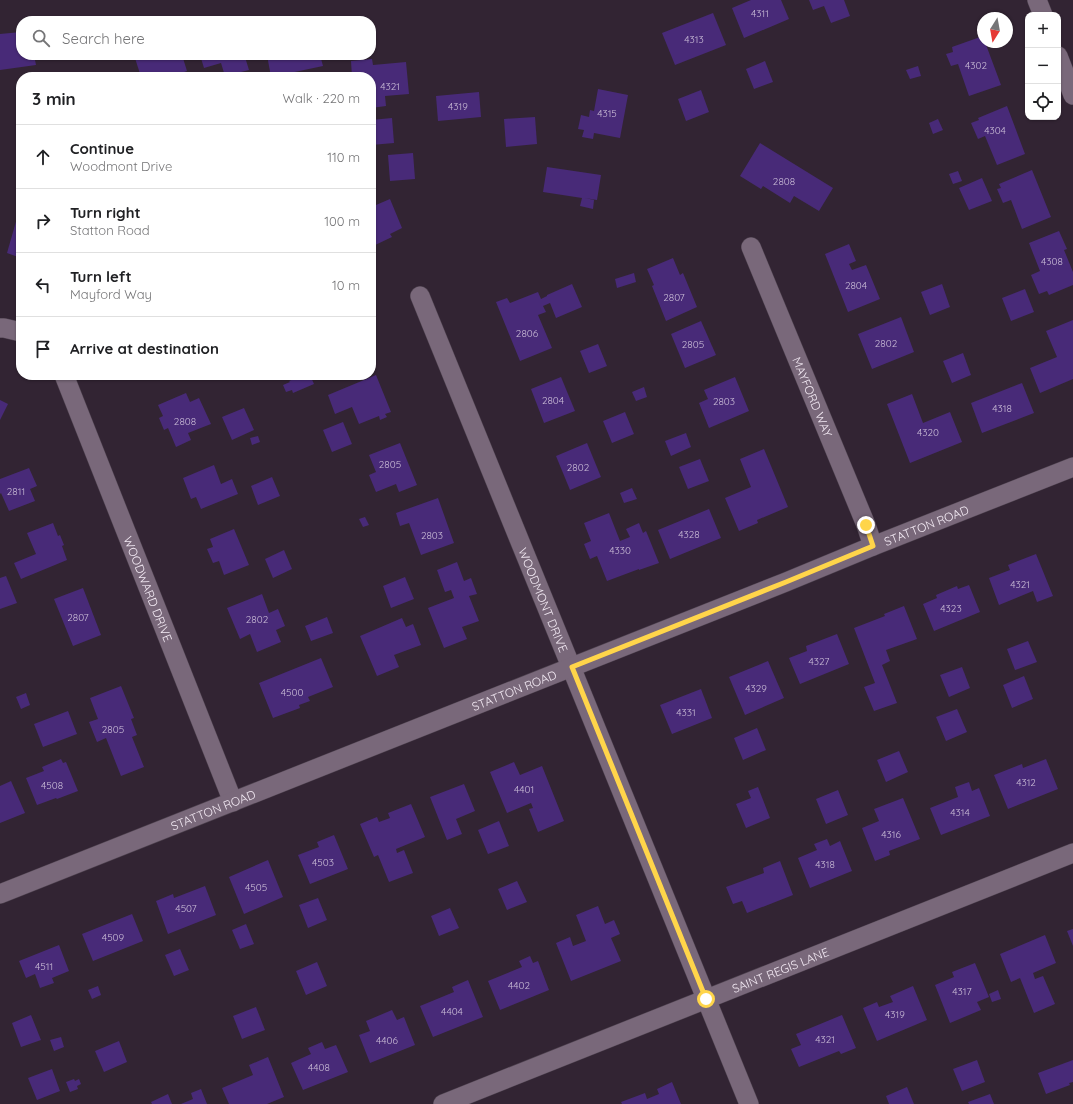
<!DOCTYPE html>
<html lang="en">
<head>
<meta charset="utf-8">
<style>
	:root { --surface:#fff; --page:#f6f6f6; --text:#202124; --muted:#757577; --line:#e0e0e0 }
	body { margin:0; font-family:Quicksand,sans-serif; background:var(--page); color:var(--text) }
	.controls { position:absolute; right:12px; top:12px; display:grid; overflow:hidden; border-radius:8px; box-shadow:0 1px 3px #0004 }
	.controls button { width:36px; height:36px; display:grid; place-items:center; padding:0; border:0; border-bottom:1px solid var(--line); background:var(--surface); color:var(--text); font:20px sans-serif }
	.compass { position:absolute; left:977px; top:12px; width:36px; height:36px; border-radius:50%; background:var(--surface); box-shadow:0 1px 3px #0004; rotate:191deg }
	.stop { position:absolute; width:12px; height:12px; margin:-9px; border:3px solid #ffd54a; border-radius:50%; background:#fff }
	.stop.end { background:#ffd54a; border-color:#fff; box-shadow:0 1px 4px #0008 }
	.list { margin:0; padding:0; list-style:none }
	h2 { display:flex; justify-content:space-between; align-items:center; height:52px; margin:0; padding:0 16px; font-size:17px }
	h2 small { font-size:13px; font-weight:400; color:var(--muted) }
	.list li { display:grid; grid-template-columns:26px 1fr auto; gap:12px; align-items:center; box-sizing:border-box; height:64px; padding:0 16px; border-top:1px solid var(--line) }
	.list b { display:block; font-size:15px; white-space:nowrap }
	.list p { margin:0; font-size:13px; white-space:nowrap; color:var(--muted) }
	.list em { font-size:13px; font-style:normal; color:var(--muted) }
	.icon { flex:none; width:22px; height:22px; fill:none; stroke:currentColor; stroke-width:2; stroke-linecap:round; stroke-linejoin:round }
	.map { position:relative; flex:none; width:1073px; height:1104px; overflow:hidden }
	.search { position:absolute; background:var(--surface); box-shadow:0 1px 3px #0004; left:16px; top:16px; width:360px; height:44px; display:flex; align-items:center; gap:10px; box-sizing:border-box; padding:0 14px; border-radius:16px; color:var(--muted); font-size:15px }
	.panel { position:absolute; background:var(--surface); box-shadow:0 1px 3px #0004; left:16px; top:72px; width:360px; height:308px; border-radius:16px }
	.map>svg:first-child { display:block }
</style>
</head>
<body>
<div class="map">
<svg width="1073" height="1104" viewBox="0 0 1073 1104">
	<rect width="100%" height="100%" fill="#322433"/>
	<g fill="#482a78">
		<polygon points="751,0 781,0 789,19 744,38 732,8"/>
		<polygon points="809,0 844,0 850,16 831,23 824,6 813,10"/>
		<polygon points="713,13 726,45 675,65 662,33"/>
		<polygon points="288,17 289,21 271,21 271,20"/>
		<polygon points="21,32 21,55 34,55 36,65 0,70 0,34"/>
		<polygon points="983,36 983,42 985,42 1001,85 969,96 958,64 951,66 946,54 953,52 952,47"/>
		<polygon points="144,55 182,55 187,71 170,77 141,77 135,58"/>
		<polygon points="200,55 250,55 245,57 249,70 225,76 221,63 204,68"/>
		<polygon points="267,55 320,55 323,66 271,77"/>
		<polygon points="372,59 373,65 406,62 409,94 385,96 386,106 371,108 371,77 352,77 351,61"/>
		<polygon points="765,61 773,82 754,89 746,69"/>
		<polygon points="918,66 921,76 910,79 906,70"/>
		<polygon points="598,89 628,95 620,138 594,133 593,139 582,137 584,130 578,129 581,115 589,117 590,110 594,111"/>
		<polygon points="701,90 709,112 686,121 678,99"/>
		<polygon points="479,92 481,117 438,121 436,96"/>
		<polygon points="1007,106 1025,154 997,165 985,136 978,139 971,123 979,120 978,118"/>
		<polygon points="535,117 537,144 506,147 504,119"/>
		<polygon points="392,118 394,143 371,145 371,120"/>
		<polygon points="938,119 943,130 933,134 929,123"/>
		<polygon points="760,143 833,188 819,211 794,196 790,203 763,186 761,189 740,176"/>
		<polygon points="413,153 415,179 390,181 388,155"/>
		<polygon points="547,167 601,175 597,200 585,198 594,200 593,209 580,206 582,198 543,192"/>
		<polygon points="1032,170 1051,217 1022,229 1011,200 1003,203 997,189 1001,188 999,184"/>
		<polygon points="958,171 962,181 953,184 949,174"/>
		<polygon points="982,178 992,201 969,210 959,188"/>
		<polygon points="371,194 376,205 390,199 402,228 390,234 392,237 371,247"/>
		<polygon points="17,218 21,219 21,258 7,253"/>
		<polygon points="1059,231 1067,249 1064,250 1073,272 1073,285 1049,295 1047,291 1039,294 1031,275 1040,271 1029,243"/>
		<polygon points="849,244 856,261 849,264 852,270 866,265 880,299 848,312 825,254"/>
		<polygon points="673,258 680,275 683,273 697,307 666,321 652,286 654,285 647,269"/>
		<polygon points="634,273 636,282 617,288 615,279"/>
		<polygon points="572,284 582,307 556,318 550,303 543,306 546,312 538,315 552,348 520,361 496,302 507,298 510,303 538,292 541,299 547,296 547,295"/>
		<polygon points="942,284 950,307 930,315 921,292"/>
		<polygon points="1025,289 1034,312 1011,321 1002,298"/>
		<polygon points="901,317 914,352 872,369 858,334"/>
		<polygon points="1073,320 1073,379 1040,393 1030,368 1057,357 1046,331"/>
		<polygon points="701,321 716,355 685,368 671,334"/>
		<polygon points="598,344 607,366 589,373 580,351"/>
		<polygon points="963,353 971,375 952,383 943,361"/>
		<polygon points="303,375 310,375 314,384 293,393 292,390 286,392 283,385 290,382 289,381"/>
		<polygon points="376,375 391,412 385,414 387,417 380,420 379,416 359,424 352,407 335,414 328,395"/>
		<polygon points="561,377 575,411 544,423 531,389"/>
		<polygon points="735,377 749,411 709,428 699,403 708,399 704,390"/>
		<polygon points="1022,383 1034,413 982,433 971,403"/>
		<polygon points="644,387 647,397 636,401 632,392"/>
		<polygon points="186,393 190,402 199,398 211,424 188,433 191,440 176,447 168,428 164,430 159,418 163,416 158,405"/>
		<polygon points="912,394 923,423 950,412 962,442 910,463 887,404"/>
		<polygon points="0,400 8,404 0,420"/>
		<polygon points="244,408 254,430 232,440 222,417"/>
		<polygon points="625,412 634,434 612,443 603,421"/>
		<polygon points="343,422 352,444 332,452 323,430"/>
		<polygon points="686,433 691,447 671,456 665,441"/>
		<polygon points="258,436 260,442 252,445 250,438"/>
		<polygon points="400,443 417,485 399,492 396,484 376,492 369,475 376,472 369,455"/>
		<polygon points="587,443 601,477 570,490 556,456"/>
		<polygon points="764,449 788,507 757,520 758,523 739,531 725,498 751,487 740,459"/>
		<polygon points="700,459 709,481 688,489 679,467"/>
		<polygon points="214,465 221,484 232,479 238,494 201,509 196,497 191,499 183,478"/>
		<polygon points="29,468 37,486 30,489 35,501 9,511 1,493 0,494 0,479"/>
		<polygon points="272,477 280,496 258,505 251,486"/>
		<polygon points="632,488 637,499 624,503 620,493"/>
		<polygon points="438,498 454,543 421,555 409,523 400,526 396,513"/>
		<polygon points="709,509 721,538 670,559 658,530"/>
		<polygon points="609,513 620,541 630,537 626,529 639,523 643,533 646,531 659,563 639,570 639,569 607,581 597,556 590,559 584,544 591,541 584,523"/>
		<polygon points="365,517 369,525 363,527 359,519"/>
		<polygon points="53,523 58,536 60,535 64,545 62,546 67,560 21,579 14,563 36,554 27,533"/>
		<polygon points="234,529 249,565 224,575 219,561 213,563 207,549 213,547 210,539"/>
		<polygon points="284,550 292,569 273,578 265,559"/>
		<polygon points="1036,554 1053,596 1037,602 1033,591 999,605 989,578 1010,570 1008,565"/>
		<polygon points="457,562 464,581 471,578 477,594 469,596 479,621 462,627 467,639 444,648 428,608 454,598 451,590 445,592 437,570"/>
		<polygon points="6,576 17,603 0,609 0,578"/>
		<polygon points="405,577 414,599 391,608 383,586"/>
		<polygon points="969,585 980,612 934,631 923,604 937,598 936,595 957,586 958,589"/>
		<polygon points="83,588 101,635 73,646 54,599"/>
		<polygon points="262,594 269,613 278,609 285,626 276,630 281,642 257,652 250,634 240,639 227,608"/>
		<polygon points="904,606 917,639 886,650 890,661 882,665 897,703 874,711 864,687 875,683 854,628 885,616 884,614"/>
		<polygon points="327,617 333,633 311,641 305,626"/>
		<polygon points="402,618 406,627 413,624 421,645 394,655 399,667 377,676 360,636"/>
		<polygon points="837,634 849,664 800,684 789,658 807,651 806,646"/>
		<polygon points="1028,641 1037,662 1015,670 1007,649"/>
		<polygon points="321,658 333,687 308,697 310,701 299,705 300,708 273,718 259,683"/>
		<polygon points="768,661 784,698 745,715 729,677"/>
		<polygon points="962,667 970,688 949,697 940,675"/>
		<polygon points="1024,676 1033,699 1012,708 1003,685"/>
		<polygon points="121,686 134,718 131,719 137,735 132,737 144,767 121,776 106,738 97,742 89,722 98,719 90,698"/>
		<polygon points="701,689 712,718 672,734 660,705"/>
		<polygon points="26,693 30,705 21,709 16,697"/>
		<polygon points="957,709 967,732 946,741 936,717"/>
		<polygon points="68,711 77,734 43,747 34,724"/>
		<polygon points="757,728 766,750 743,760 734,738"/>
		<polygon points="899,751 908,772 886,782 877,760"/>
		<polygon points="61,759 63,763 66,762 78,791 57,799 56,798 37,805 26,778 44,771 42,767"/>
		<polygon points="1046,759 1058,789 1008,809 994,775 1022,764 1023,768"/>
		<polygon points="514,762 520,775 542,766 564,821 538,832 529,809 533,808 531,803 507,813 490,772"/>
		<polygon points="11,781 25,813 0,823 0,786"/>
		<polygon points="969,782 972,791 979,788 990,816 941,835 930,808 958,797 955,787"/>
		<polygon points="464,784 475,811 456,819 462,834 447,840 430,797"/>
		<polygon points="758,787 770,818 746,828 736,804 751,798 748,791"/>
		<polygon points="838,790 848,815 826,824 816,799"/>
		<polygon points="903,798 920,839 889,851 890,855 875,861 862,828 879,821 874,809"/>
		<polygon points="411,804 425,837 396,849 397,853 404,850 413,873 389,882 378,855 374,857 360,824 377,817 379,822 390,818 388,813"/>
		<polygon points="499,821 509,846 488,854 478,830"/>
		<polygon points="334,835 348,869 310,884 298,855 319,847 317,842"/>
		<polygon points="827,839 830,846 840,841 852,871 810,888 798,858 817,850 814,844"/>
		<polygon points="268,860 283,897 244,914 229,877"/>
		<polygon points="780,861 793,895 747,913 742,901 733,904 726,887 764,873 763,868"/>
		<polygon points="517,881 527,902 507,910 498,889"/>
		<polygon points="205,886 216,915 168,934 156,901 173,894 174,898"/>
		<polygon points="318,898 327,920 308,928 299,905"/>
		<polygon points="598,906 605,924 614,920 620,934 611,938 621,961 571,981 556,943 570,937 573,946 586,941 576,915"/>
		<polygon points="450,908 459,928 439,936 431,916"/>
		<polygon points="132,914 143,941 93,961 82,934"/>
		<polygon points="246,924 254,944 240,949 232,930"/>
		<polygon points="1073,929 1073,946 1067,931"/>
		<polygon points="1045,935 1056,963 1033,973 1035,979 1043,976 1055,1004 1034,1013 1020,978 1011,982 1000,954"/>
		<polygon points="59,945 69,971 52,978 54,983 40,988 35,974 26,978 19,961"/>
		<polygon points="180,949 189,970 174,976 165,955"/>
		<polygon points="530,956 533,963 538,961 549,990 500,1010 488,981 522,967 519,961"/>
		<polygon points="317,962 327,986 306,995 296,971"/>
		<polygon points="975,963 989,997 977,1002 981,1010 950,1023 935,985 954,977 952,972"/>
		<polygon points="468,980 483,1017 433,1037 420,1006 454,992 452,987"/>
		<polygon points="98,986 101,995 92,999 88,990"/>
		<polygon points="913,986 927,1020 877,1041 863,1008 877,1002 879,1007 893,1002 890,996"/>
		<polygon points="998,990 1001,999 992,1002 989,994"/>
		<polygon points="256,1007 265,1030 242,1039 233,1016"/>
		<polygon points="392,1010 397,1020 404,1017 415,1045 370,1063 359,1035 370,1031 366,1021"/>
		<polygon points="31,1015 41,1040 21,1047 12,1023"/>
		<polygon points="842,1015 856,1048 841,1054 839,1051 799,1067 791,1049 801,1045 796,1034"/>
		<polygon points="61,1037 64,1047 54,1051 50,1040"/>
		<polygon points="119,1041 127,1062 104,1072 95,1051"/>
		<polygon points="322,1042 325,1049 336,1045 348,1072 303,1090 291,1063 311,1054 308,1048"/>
		<polygon points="268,1057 284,1097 267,1104 229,1104 222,1088 253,1075 249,1065"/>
		<polygon points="977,1060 985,1082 962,1091 953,1069"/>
		<polygon points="1073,1060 1073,1082 1069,1083 1070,1085 1046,1094 1038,1073"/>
		<polygon points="52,1069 60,1091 37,1100 28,1078"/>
		<polygon points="74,1079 75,1081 79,1079 81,1084 77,1086 78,1089 70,1092 66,1082"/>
		<polygon points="672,1082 681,1104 622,1104 621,1102 645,1093 647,1099 659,1094 657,1089"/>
		<polygon points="907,1087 914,1104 889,1104 886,1096"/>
		<polygon points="201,1089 207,1104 181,1104 193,1099 191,1093"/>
		<polygon points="168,1094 172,1104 152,1104 151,1102"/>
		<polygon points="990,1094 994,1104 969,1104 968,1102"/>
	</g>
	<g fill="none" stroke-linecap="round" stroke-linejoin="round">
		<g stroke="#4e424f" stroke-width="20">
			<g id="street">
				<polyline points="1037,0 1043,15"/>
				<polyline points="1058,56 1073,95"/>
				<path id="s1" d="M751,247l115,278 7,21"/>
				<path id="s2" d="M420,296l329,808"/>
				<polyline points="0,328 4,328 21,332"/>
				<path id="s3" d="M64,375l169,427"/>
				<path id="s4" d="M0,894l786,-312 87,-36 200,-79"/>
				<path id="s5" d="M443,1104l630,-251"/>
			</g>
		</g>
		<use href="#street" stroke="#79687a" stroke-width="19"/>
	</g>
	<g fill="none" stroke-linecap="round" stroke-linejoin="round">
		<polyline stroke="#ffd54a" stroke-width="5" points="706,999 572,667 786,582 873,546 866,525"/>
	</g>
	<g text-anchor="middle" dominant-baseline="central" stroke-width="3.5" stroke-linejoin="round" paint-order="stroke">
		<g font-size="10" fill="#c9bbd6">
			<text x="760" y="13">4311</text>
			<text x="694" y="39">4313</text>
			<text x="976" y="65">4302</text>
			<text x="390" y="86">4321</text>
			<text x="458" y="106">4319</text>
			<text x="607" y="113">4315</text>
			<text x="995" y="130">4304</text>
			<text x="784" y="181">2808</text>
			<text x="1052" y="261">4308</text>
			<text x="856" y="285">2804</text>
			<text x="674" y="297">2807</text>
			<text x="527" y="333">2806</text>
			<text x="886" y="343">2802</text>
			<text x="693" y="344">2805</text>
			<text x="553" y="400">2804</text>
			<text x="724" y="401">2803</text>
			<text x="1002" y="408">4318</text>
			<text x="185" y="421">2808</text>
			<text x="928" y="432">4320</text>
			<text x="390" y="464">2805</text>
			<text x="578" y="467">2802</text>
			<text x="16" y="491">2811</text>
			<text x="689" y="534">4328</text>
			<text x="432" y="535">2803</text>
			<text x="620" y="550">4330</text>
			<text x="1020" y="584">4321</text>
			<text x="951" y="608">4323</text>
			<text x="78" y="617">2807</text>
			<text x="257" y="619">2802</text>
			<text x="819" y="661">4327</text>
			<text x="756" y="688">4329</text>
			<text x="292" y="692">4500</text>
			<text x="686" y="712">4331</text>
			<text x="113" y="729">2805</text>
			<text x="1026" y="782">4312</text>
			<text x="52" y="785">4508</text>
			<text x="524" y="789">4401</text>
			<text x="960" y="812">4314</text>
			<text x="891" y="834">4316</text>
			<text x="323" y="862">4503</text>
			<text x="825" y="864">4318</text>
			<text x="256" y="887">4505</text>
			<text x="186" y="908">4507</text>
			<text x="113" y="937">4509</text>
			<text x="44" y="966">4511</text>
			<text x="519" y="985">4402</text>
			<text x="962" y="991">4317</text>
			<text x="452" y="1011">4404</text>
			<text x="895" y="1014">4319</text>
			<text x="825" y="1039">4321</text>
			<text x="387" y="1040">4406</text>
			<text x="319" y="1067">4408</text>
		</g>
		<g font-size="12" fill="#f4ebf5" stroke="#322433">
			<text stroke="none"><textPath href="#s1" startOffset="162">MAYFORD WAY</textPath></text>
			<text stroke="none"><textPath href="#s4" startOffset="997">STATTON ROAD</textPath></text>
			<text stroke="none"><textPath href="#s3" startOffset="230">WOODWARD DRIVE</textPath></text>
			<text stroke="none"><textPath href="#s2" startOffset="328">WOODMONT DRIVE</textPath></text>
			<text stroke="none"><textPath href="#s4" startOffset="553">STATTON ROAD</textPath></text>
			<text stroke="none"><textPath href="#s4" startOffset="229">STATTON ROAD</textPath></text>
			<text stroke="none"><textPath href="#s5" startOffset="363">SAINT REGIS LANE</textPath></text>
		</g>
	</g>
</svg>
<div class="controls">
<button>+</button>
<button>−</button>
<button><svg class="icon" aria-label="locate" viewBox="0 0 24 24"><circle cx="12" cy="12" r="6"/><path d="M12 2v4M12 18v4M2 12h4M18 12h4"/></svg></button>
</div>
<svg class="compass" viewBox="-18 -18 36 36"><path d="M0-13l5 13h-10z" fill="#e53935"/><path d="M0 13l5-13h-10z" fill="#757577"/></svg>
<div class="stop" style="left:706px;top:999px"></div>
<div class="stop end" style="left:866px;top:525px"></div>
<div class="search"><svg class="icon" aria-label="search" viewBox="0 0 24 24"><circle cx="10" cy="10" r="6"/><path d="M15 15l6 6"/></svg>Search here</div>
<section class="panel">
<h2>3 min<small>Walk · 220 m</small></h2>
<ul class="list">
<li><svg class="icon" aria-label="ahead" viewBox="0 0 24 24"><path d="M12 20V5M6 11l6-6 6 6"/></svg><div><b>Continue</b><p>Woodmont Drive</p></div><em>110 m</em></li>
<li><svg class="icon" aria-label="right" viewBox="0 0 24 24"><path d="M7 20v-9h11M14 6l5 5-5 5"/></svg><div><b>Turn right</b><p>Statton Road</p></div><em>100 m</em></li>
<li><svg class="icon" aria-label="left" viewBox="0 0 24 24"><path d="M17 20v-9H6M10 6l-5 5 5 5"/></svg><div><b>Turn left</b><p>Mayford Way</p></div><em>10 m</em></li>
<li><svg class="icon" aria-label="arrive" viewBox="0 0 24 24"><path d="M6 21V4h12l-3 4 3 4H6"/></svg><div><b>Arrive at destination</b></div></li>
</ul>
</section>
</div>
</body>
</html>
